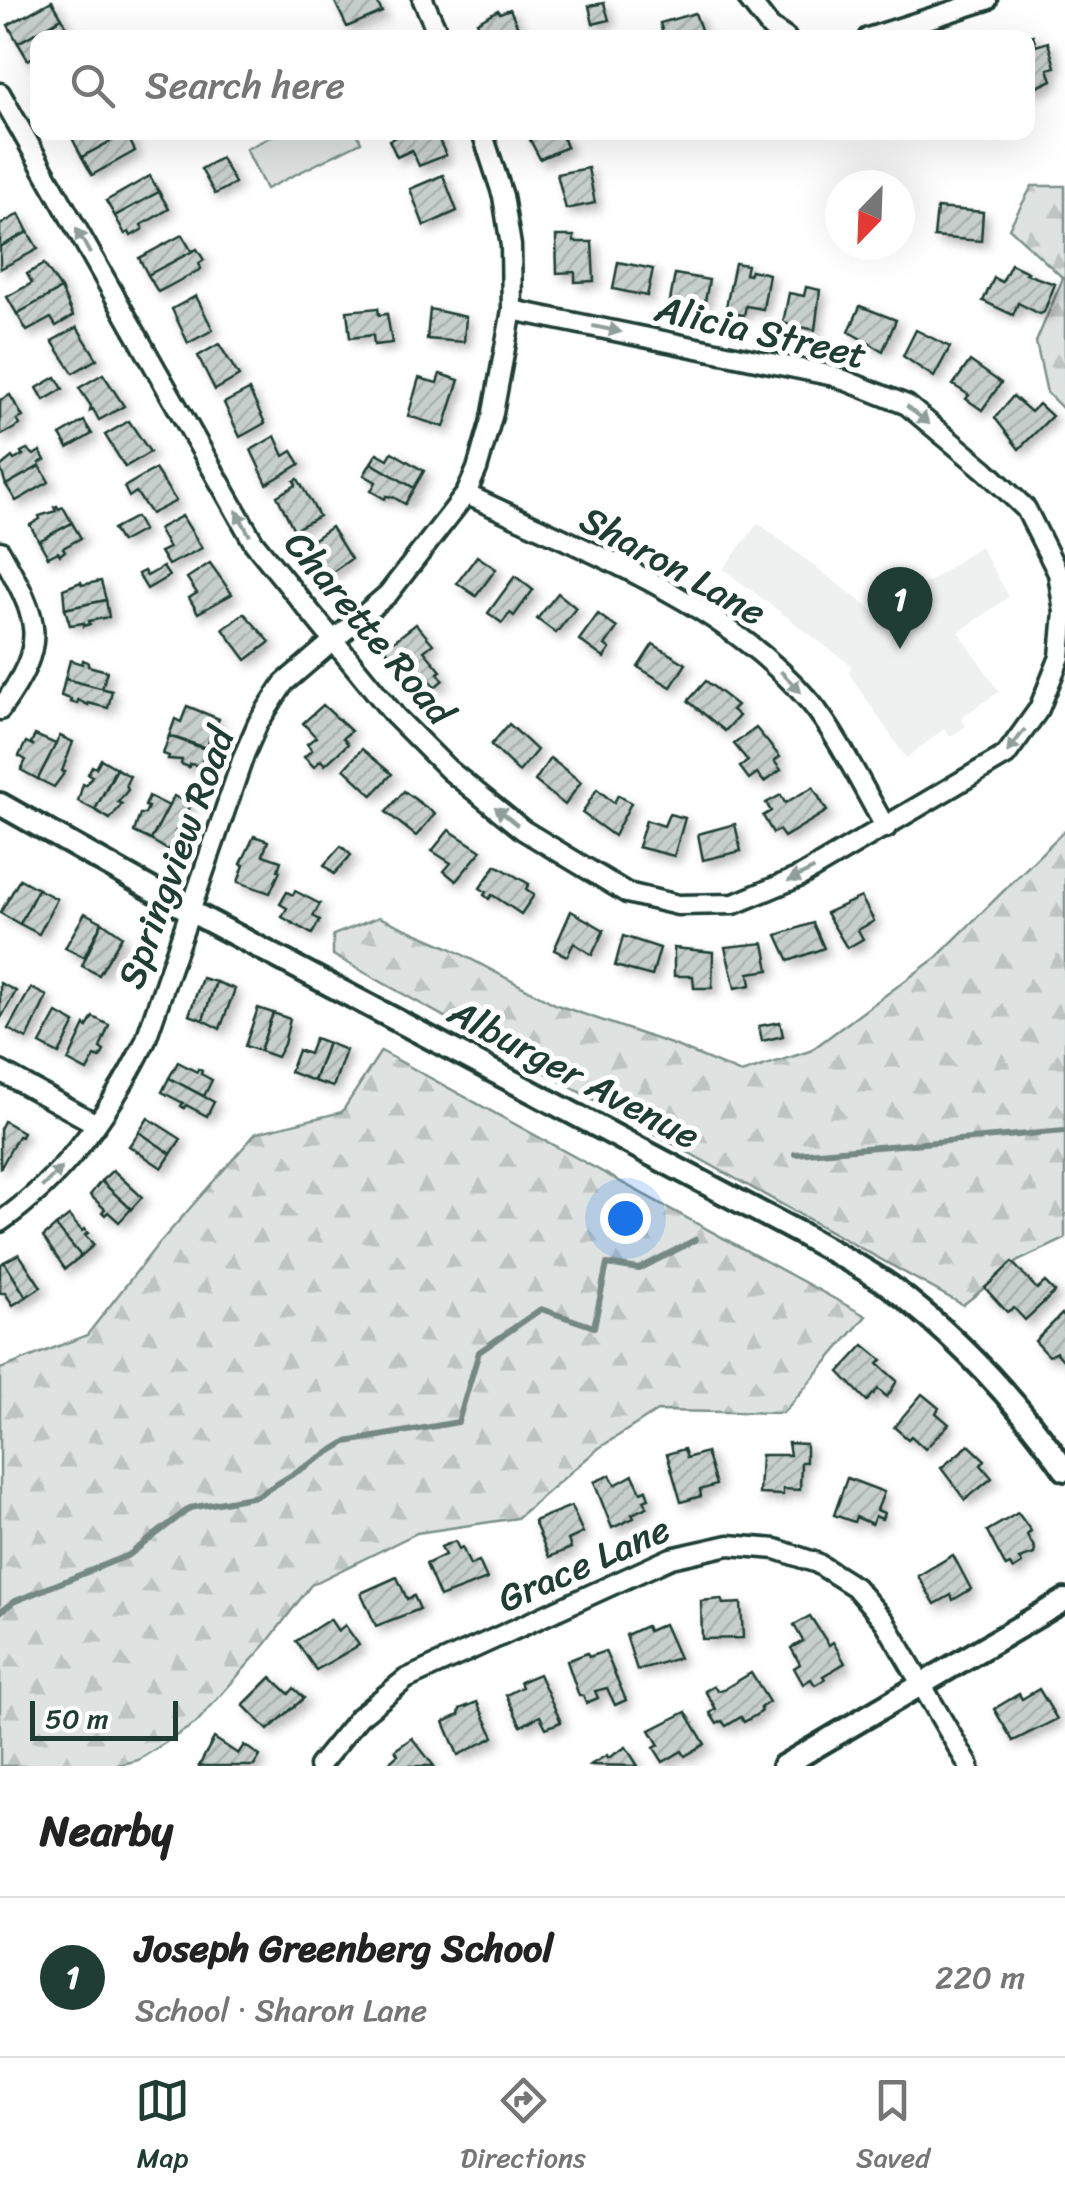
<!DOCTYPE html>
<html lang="en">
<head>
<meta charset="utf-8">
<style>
	:root { --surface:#fff; --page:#f2f2f2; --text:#222; --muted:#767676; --line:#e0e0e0; --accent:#1f3d34 }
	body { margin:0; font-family:Sriracha,sans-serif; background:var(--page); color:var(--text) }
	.compass { position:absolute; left:825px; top:170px; width:90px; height:90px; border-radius:50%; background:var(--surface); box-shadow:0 10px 40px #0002; rotate:203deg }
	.scale { position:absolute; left:30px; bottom:25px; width:148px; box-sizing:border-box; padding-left:10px; border:5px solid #1f3d34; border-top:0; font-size:28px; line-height:35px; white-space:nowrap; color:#1f3d34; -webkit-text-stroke:8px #fff; paint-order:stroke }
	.you { position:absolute; left:625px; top:1218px; width:35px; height:35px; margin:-25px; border:8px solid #fff; border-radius:50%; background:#1a73e8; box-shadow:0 0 0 15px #1a73e833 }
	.badge { display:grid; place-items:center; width:65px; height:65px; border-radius:50%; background:var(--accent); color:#fff; font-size:32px; font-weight:700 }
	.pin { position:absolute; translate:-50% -82px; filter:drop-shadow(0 2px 5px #0008) }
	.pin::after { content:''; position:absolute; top:52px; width:35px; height:30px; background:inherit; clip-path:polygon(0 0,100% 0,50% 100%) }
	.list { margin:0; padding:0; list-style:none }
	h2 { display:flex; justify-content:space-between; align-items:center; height:130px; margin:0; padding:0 40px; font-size:42px }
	h2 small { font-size:32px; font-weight:400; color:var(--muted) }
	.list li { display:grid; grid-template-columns:65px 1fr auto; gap:30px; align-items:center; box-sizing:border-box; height:160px; padding:0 40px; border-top:2px solid var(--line) }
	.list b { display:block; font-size:38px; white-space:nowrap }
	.list p { margin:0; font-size:32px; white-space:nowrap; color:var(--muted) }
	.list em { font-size:32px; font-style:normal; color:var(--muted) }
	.icon { flex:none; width:55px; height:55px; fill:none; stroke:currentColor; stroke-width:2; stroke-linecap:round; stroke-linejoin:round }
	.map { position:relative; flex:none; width:1065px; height:1766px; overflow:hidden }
	.search { position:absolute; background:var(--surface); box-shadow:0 10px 40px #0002; left:30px; right:30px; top:30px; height:110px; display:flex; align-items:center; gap:25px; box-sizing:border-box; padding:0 35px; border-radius:20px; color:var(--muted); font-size:38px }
	.sheet { height:290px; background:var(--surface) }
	nav { display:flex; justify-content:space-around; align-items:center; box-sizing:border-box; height:140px; border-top:2px solid var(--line); background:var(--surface); font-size:28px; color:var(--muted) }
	nav a { display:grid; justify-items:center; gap:5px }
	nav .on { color:var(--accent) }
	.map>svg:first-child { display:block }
</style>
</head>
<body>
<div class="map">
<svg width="1065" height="1766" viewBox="0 0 1065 1766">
	<defs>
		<pattern id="forest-firs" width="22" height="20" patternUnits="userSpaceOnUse" patternTransform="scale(2.5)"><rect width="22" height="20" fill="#dee3e2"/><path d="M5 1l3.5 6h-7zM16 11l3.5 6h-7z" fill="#bec4c2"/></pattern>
		<pattern id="building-hatch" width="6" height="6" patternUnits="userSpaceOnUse" patternTransform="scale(2.5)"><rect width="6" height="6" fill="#c7cfcc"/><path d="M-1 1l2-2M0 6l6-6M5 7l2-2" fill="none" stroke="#aab3b0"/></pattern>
		<filter id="shadow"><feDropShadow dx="5.5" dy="5.5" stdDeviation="5" flood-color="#0004"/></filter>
	</defs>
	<rect width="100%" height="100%" fill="#fff"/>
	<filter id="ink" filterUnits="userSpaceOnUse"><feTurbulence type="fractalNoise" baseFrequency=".01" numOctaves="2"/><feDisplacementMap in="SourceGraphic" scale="20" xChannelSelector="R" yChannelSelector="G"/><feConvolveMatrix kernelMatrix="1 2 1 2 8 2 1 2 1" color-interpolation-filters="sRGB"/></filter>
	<g filter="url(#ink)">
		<polygon fill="#eef1f0" points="758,523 880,616 980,546 1009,597 959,632 999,692 961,717 966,726 950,737 944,729 906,758 848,672 852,666 723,569"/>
		<g fill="url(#forest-firs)" stroke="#7e908b" stroke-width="2.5">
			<polygon points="1032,186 1065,186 1065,411 1047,393 1036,342 1063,278 1009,228"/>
			<polygon points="1065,830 1065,1239 1018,1261 963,1305 333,955 333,935 379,917 448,947 557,1005 674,1045 741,1073 810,1051 937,957"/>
			<polygon points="381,1051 866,1316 783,1413 657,1411 599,1448 517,1518 417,1533 311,1585 266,1644 196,1723 138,1760 115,1766 0,1766 0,1369 87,1335 155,1248 256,1133 342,1112"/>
		</g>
		<polygon fill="#dee3e2" stroke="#7e908b" stroke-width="2.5" points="279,133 357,133 361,142 266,189 246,149"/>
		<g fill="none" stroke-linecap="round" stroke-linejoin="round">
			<g stroke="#758883" stroke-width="6">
				<polyline points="795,1154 1065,1131"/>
				<polyline points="0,1612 13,1602 129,1555 190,1508 257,1496 346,1442 458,1422 479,1352 541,1309 594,1327 607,1264 639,1269 695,1240"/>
			</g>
		</g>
		<g fill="url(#building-hatch)" stroke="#1f3d34" stroke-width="2.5" filter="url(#shadow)">
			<polygon points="334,0 376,0 382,12 347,27"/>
			<polygon points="52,1 62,18 18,43 8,25"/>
			<polygon points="604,3 609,20 593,24 589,6"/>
			<polygon points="510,9 523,38 485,38 477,22 498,10 500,13"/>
			<polygon points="695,13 704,38 664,38 660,23"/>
			<polygon points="62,18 71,35 38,38 38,54 28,60 18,43"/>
			<polygon points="1033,35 1036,46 1048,42 1055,67 1048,69 1052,80 1029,91 1026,38"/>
			<polygon points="87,132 125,132 126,133 82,157 73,140"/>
			<polygon points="406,132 442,132 438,138 446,155 419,166 412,150 397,157 389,140"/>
			<polygon points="526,132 560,132 567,147 540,159"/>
			<polygon points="126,133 135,151 92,175 82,157"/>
			<polygon points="221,158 235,183 215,194 201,169"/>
			<polygon points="588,168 595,203 566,209 557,174"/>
			<polygon points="443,175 457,211 424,226 410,189"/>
			<polygon points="150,176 159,192 115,216 106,201"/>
			<polygon points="159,192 169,209 141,225 143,229 131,236 129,232 125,234 115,216"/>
			<polygon points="937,208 983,212 981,241 934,237"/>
			<polygon points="19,214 28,232 0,247 0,225"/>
			<polygon points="28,232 38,249 0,269 0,247"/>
			<polygon points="182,235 192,252 148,275 139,258"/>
			<polygon points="556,236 574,236 574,242 592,242 594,281 575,282 575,272 557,273"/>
			<polygon points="197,249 204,260 199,263 201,269 158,292 148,275"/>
			<polygon points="618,262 653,269 647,296 613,289"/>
			<polygon points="735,263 747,265 745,274 749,275 751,270 769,274 763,309 746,306 744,315 725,312"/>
			<polygon points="44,264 61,289 17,314 7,297 32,283 27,274"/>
			<polygon points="1011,264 1028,272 1026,274 1055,284 1044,312 1040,314 1018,303 1013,315 983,301 994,278 1002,282"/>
			<polygon points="675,274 709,280 704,307 670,301"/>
			<polygon points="806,287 820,290 815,330 783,323 789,293 804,296"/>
			<polygon points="61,289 73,316 56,326 51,318 27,331 17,314"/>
			<polygon points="196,296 213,330 188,343 172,309"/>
			<polygon points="860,306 896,320 883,351 849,332"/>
			<polygon points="378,308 379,315 387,314 392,343 374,345 373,335 350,338 347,311"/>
			<polygon points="430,309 466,317 464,342 427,339"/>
			<polygon points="77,327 97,359 73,373 52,341"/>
			<polygon points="916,330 950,347 934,377 903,356"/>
			<polygon points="219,344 239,376 215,390 198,356"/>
			<polygon points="970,361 1001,383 982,410 966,399 969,395 953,385"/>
			<polygon points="103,374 124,406 99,420 93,409 90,411 91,406 79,388"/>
			<polygon points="440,374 459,380 444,427 408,416 419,378 437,383"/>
			<polygon points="56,377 63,389 44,400 37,388"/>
			<polygon points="249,390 265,423 240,437 224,403"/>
			<polygon points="10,395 23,417 17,420 20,425 0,436 0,400"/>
			<polygon points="1013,396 1031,412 1039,404 1052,416 1019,449 995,418"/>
			<polygon points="84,421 92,434 68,448 60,435"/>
			<polygon points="129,421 150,452 125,467 105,435"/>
			<polygon points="275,436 284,456 292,451 300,464 267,484 251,450"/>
			<polygon points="27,449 34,455 40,451 45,460 39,463 40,466 6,485 0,467 12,457 14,460 23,455 21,452"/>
			<polygon points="392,452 424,471 414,488 371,463 377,453 388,459"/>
			<polygon points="371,463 414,488 405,504 393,497 386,496 385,499 371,491 376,482 364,475"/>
			<polygon points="40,466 49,482 16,501 6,485"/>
			<polygon points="155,469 176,501 151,514 136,492 129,497 124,487"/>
			<polygon points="298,479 319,516 294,530 277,496 296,485 294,481"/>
			<polygon points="57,506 59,509 63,507 72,523 39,541 30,525 40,519 39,516 56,511 54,507"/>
			<polygon points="182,516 202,548 168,565 160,552 169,548 158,529"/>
			<polygon points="136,517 143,530 121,542 113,529"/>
			<polygon points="72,523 81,538 63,548 65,551 60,555 58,552 48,557 39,541"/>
			<polygon points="331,527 351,559 328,575 308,543"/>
			<polygon points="477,556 496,569 476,596 457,583"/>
			<polygon points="210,563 232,594 198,613 189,598 197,593 187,578"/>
			<polygon points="163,567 169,576 147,589 138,574 144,571 147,576"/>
			<polygon points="515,576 533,590 514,616 510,613 502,623 488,613"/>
			<polygon points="101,581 106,600 65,609 63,589 81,582 82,585"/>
			<polygon points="558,593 576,608 556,633 537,619"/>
			<polygon points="106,600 109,617 89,621 90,624 84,626 84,623 70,625 65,609"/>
			<polygon points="244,613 270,642 246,660 223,629"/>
			<polygon points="598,614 617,628 605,645 610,649 604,658 579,640"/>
			<polygon points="416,624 433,644 424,651 441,671 438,673 443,680 435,687 429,680 417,690 385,648"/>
			<polygon points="653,644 686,664 671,687 638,667"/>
			<polygon points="70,660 82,664 83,660 88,662 88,666 107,671 102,689 65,679"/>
			<polygon points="65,679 112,691 108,708 88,703 88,705 78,700 77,704 70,702 71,699 61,696"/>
			<polygon points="706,681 737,705 732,710 739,716 725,731 688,701"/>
			<polygon points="323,705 351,731 343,738 348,744 325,765 321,760 314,767 304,757 312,750 307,744 316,737 303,723"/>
			<polygon points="187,706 219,719 217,723 214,722 207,748 169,736 175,719 181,722"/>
			<polygon points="509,724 537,750 519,772 491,745"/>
			<polygon points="756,728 780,757 774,761 781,770 764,782 757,773 749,779 740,767 748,761 734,744"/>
			<polygon points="35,735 56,744 38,779 21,770 26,760 19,756 26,742 34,746 31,743"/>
			<polygon points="60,736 73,742 62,771 65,772 54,787 38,779"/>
			<polygon points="169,736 205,749 201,766 190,764 189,767 181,764 182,760 168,759 169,756 163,754"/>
			<polygon points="362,749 392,774 372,795 344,769"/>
			<polygon points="550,758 581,782 565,805 535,781"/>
			<polygon points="101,759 116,768 95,810 78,801 83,784 86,785 92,776 88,774 92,766 96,768"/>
			<polygon points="117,769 130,776 126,784 128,790 118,802 122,804 110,819 95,810"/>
			<polygon points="813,787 827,811 784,837 779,830 773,833 763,816 771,811 766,803 781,795 785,803"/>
			<polygon points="597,789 614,803 618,795 631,803 614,836 582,813"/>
			<polygon points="404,791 435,814 416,836 386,812"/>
			<polygon points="149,796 169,806 151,840 134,832 140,814 145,814 148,807 145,806"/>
			<polygon points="174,796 185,802 186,799 190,805 175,833 180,835 168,850 151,840"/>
			<polygon points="669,814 685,818 674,856 638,847 646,820 664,826"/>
			<polygon points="735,824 741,851 703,860 698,834"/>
			<polygon points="449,830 481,851 456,881 444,871 451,863 432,851"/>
			<polygon points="254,836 268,841 263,855 281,861 278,870 280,871 270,893 238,882 244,865 241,864"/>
			<polygon points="341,846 351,855 334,874 324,865"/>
			<polygon points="496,865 529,884 526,889 534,895 521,914 497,898 492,895 489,899 484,895 486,892 480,888"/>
			<polygon points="20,879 38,889 20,924 0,913"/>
			<polygon points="38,889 57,899 39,934 20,924"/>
			<polygon points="295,891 320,904 313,916 320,920 312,934 282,917 287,908 280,904 287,892 293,895"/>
			<polygon points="861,897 874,921 858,930 863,939 847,948 826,913"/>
			<polygon points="571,911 604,930 592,955 574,943 567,956 554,950"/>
			<polygon points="85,913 102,922 84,957 65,948"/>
			<polygon points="102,922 122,936 99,975 82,966"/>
			<polygon points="813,923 824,948 789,961 777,935"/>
			<polygon points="623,936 660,948 652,976 615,966"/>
			<polygon points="764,943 769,970 749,973 751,985 735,988 725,947"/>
			<polygon points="674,948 713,952 712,988 694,988 693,976 674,976"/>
			<polygon points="202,978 216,982 203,1020 189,1015"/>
			<polygon points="216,982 235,989 220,1029 203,1020"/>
			<polygon points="0,983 16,991 0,1020"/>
			<polygon points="31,988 47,996 27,1039 8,1029"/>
			<polygon points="258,1008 273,1013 260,1051 245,1046"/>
			<polygon points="57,1013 75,1023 59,1054 40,1044"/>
			<polygon points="273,1013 290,1019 284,1044 277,1057 260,1051"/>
			<polygon points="93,1017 109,1025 100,1048 104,1051 100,1058 95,1056 87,1071 68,1061 85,1025 87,1027"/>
			<polygon points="780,1022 783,1036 762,1041 759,1026"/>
			<polygon points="315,1038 328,1043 314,1081 290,1072 298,1050 309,1054"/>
			<polygon points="328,1043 346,1050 333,1087 314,1081"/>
			<polygon points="178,1062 197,1072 198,1069 202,1071 201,1074 212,1080 204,1096 169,1078"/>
			<polygon points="169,1078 214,1102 207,1116 186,1105 184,1108 181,1106 183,1103 162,1092"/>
			<polygon points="148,1118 181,1139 171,1154 139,1132"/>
			<polygon points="4,1121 23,1132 21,1137 18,1136 0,1169 0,1129"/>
			<polygon points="139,1132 171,1154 162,1168 129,1146"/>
			<polygon points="113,1170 142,1197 131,1209 101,1181"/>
			<polygon points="101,1181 131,1209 119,1222 108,1212 105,1215 102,1212 105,1209 90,1195"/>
			<polygon points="69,1216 82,1231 84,1229 88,1233 85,1235 94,1245 81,1256 56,1226"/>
			<polygon points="56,1226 81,1256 65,1269 43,1237"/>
			<polygon points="19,1254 41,1287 26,1297 4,1262"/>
			<polygon points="4,1262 26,1297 13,1305 5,1293 0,1293 0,1265"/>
			<polygon points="1012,1262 1037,1289 1045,1282 1055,1292 1025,1320 1014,1308 1007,1312 985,1288"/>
			<polygon points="1062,1314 1065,1318 1065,1362 1056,1352 1049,1356 1035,1341"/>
			<polygon points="864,1345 882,1360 878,1364 897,1381 887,1397 878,1389 867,1401 839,1372"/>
			<polygon points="922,1394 939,1408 936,1413 949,1424 925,1449 911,1436 908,1439 894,1427"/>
			<polygon points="788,1443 806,1444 806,1462 801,1462 800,1490 783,1489 783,1495 759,1494 761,1455 790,1455"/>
			<polygon points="969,1445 985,1460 981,1465 992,1478 965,1500 941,1468"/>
			<polygon points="684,1449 687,1458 706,1452 716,1485 700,1490 701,1496 681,1502 667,1454"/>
			<polygon points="610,1475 615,1485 633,1475 641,1492 646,1490 649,1498 644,1500 647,1507 632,1514 634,1518 612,1528 594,1482"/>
			<polygon points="847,1478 884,1492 877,1510 884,1513 882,1519 875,1516 872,1524 856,1517 854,1522 834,1515"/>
			<polygon points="571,1506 583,1533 568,1540 571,1548 549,1557 534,1521"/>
			<polygon points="1018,1513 1031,1531 1027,1535 1035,1549 1034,1554 1019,1559 1022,1564 1013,1570 1010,1565 1006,1567 987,1531"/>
			<polygon points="455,1541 459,1549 462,1547 470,1565 479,1561 487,1579 440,1597 426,1564 445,1555 441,1547"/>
			<polygon points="953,1555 971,1589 953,1600 951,1595 935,1604 918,1576"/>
			<polygon points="397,1577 407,1599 414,1596 420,1609 376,1626 361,1593"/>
			<polygon points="721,1599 723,1604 741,1603 743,1638 702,1639 701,1601"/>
			<polygon points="810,1616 829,1645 833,1642 845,1663 823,1676 825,1679 815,1685 811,1679 803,1684 794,1668 800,1664 791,1648 803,1641 794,1625"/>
			<polygon points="330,1619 338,1631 345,1625 359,1645 316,1670 296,1641"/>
			<polygon points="664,1624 679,1658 637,1670 626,1635 646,1626 648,1631"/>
			<polygon points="605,1651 626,1700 615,1705 607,1688 595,1691 598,1698 586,1703 583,1696 579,1696 567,1661 587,1653 589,1657"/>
			<polygon points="751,1673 769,1702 761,1707 761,1712 744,1722 741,1717 726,1726 722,1721 717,1724 710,1713 716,1709 705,1691 714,1686 717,1691 726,1688"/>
			<polygon points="539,1674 561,1722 546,1728 540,1716 521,1726 506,1695 522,1687 520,1682"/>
			<polygon points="271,1677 289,1694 294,1688 304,1698 268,1730 243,1705"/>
			<polygon points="1039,1689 1057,1719 1013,1741 994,1709 1019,1694 1022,1699"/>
			<polygon points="477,1702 494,1737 458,1755 444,1722 459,1715 460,1709"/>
			<polygon points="686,1712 705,1744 685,1756 682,1751 663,1762 654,1748 659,1745 650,1730"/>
			<polygon points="214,1738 238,1754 244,1745 260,1756 254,1766 199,1766"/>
			<polygon points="412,1738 434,1766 385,1766 398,1755 395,1750"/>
			<polygon points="626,1747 638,1766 590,1765 607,1755 608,1758"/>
		</g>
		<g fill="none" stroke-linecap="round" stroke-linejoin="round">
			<g stroke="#1f3d34" stroke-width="25">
				<g id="minor">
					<polyline points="423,0 440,38"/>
					<polyline points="749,0 771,28 786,38"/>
					<polyline points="868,38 987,0"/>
					<polyline points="0,93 254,543 395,716 449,770 523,830 627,893 678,905 734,904 799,877 1006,755 1039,709 1060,657 1064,612 1058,573 1026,509 985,470 907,405 834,376 512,310"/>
					<path d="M466,494c120,58 256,105 345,209 26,31 54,89 75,125"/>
					<path d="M0,551c39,70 50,89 0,159"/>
					<polyline points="0,1071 96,1124"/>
					<path d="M0,1222c64,-45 111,-111 145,-180l99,-287 14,-32 26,-40 104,-89 78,-100 11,-25 16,-56 19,-103 -1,-64 -8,-50 -21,-64"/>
					<polyline points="319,1766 359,1717 406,1679 671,1558 729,1545 776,1549 817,1563 855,1587 885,1622 969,1766"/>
				</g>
			</g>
			<g stroke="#1f3d34" stroke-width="28">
				<g id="tertiary">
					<path d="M0,804l190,107 613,324c29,17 60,32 87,51 69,52 126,114 175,184"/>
					<polyline points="783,1766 1065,1600"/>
				</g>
			</g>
			<use href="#minor" stroke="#fff" stroke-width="18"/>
			<use href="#tertiary" stroke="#fff" stroke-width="20"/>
		</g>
		<defs><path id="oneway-solid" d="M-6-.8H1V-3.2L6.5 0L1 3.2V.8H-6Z" transform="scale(2.5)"/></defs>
		<g fill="#8f9e9a">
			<use href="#oneway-solid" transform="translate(83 241) rotate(-119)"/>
			<use href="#oneway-solid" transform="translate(607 329) rotate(12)"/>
			<use href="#oneway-solid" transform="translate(918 415) rotate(39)"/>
			<use href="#oneway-solid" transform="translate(243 523) rotate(-118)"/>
			<use href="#oneway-solid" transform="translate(791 682) rotate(46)"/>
			<use href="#oneway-solid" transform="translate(1016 741) rotate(127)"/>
			<use href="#oneway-solid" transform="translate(506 816) rotate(-141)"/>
			<use href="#oneway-solid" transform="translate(801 875) rotate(154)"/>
			<use href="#oneway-solid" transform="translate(52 1177) rotate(-45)"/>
		</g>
	</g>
	<g text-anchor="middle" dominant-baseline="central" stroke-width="10" stroke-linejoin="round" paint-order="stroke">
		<g font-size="38" fill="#1f3d34" stroke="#fff">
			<text transform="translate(761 332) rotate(13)">Alicia Street</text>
			<text transform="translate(673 566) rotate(29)">Sharon Lane</text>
			<text transform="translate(369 628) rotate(50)">Charette Road</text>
			<text transform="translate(176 858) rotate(-70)">Springview Road</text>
			<text transform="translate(574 1074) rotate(28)">Alburger Avenue</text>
			<text transform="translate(584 1564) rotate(-24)">Grace Lane</text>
		</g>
	</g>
</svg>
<svg class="compass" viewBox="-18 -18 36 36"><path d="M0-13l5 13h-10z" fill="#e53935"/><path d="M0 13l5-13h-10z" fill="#767676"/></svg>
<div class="scale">50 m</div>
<div class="you"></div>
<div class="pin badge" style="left:900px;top:649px">1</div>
<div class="search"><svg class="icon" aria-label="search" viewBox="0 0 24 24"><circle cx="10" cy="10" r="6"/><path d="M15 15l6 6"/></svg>Search here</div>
</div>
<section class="sheet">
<h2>Nearby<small></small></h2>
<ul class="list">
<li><span class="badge">1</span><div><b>Joseph Greenberg School</b><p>School · Sharon Lane</p></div><em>220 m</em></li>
</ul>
</section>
<nav>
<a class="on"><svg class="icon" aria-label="map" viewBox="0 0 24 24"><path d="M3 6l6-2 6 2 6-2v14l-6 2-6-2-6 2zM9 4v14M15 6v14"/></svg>Map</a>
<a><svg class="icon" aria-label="directions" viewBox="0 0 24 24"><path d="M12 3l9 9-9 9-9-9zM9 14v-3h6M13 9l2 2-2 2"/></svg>Directions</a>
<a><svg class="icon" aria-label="saved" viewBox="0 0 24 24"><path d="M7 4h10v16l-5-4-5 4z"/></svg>Saved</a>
</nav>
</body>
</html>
